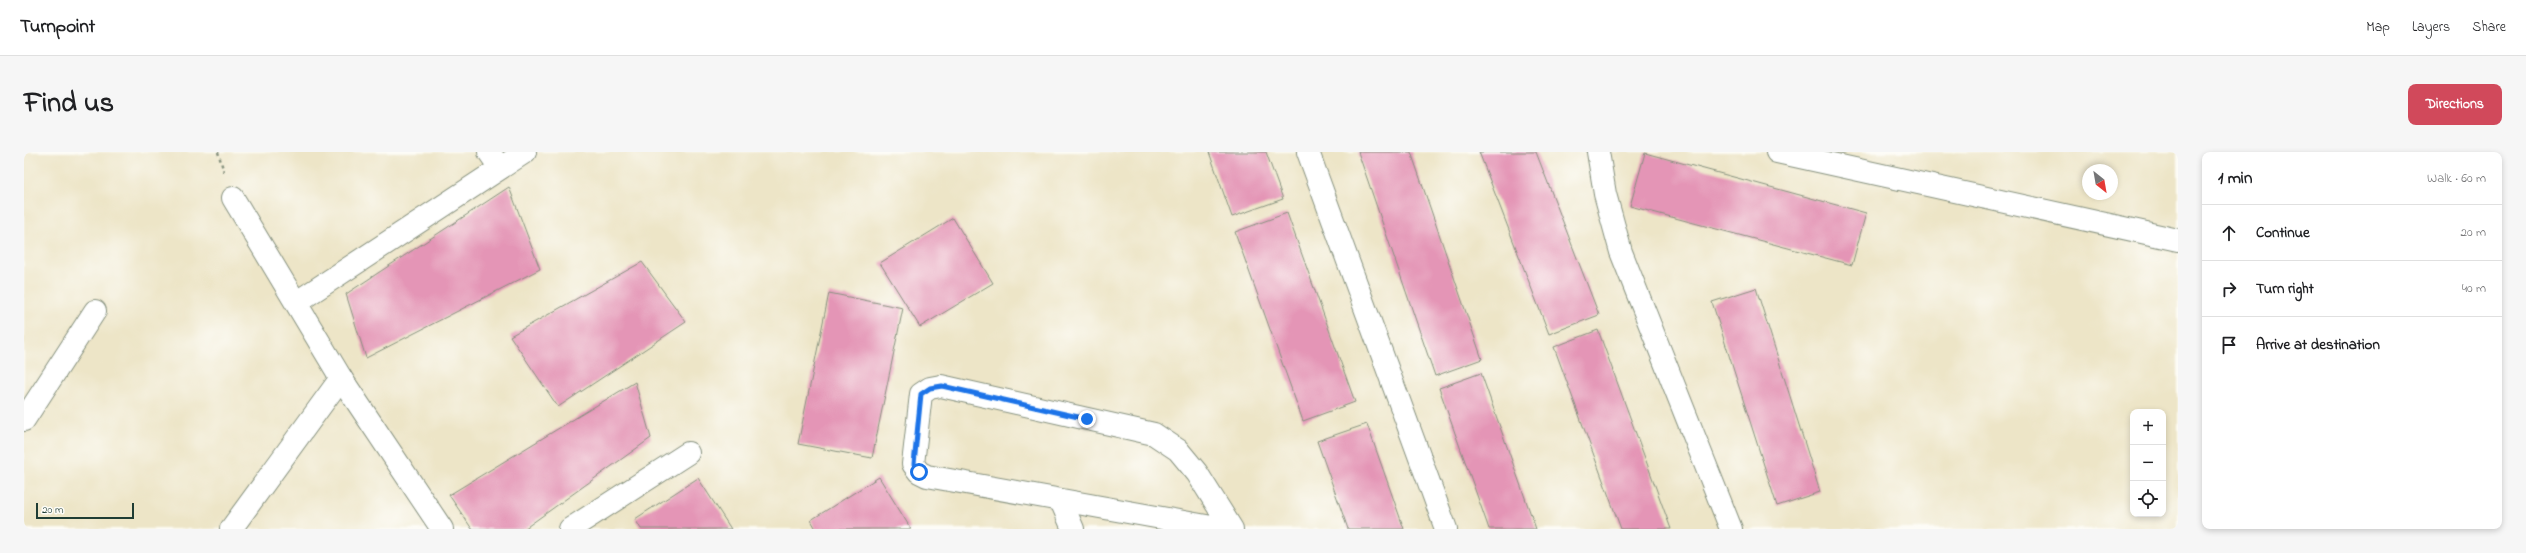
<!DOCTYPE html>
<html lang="en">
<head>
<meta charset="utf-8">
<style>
	:root { --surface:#fff; --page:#f6f6f6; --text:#202124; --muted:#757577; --line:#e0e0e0; --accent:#d1495b }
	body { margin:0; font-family:"Indie Flower",sans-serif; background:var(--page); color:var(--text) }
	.controls { position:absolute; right:12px; bottom:12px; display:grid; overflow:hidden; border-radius:8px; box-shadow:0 2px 6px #0003 }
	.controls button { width:36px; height:36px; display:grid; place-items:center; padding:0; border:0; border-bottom:1px solid var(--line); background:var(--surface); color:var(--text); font:20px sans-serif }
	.compass { position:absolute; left:2058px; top:12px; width:36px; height:36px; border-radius:50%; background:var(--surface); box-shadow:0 2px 6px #0003; rotate:149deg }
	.scale { position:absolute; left:12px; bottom:10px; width:98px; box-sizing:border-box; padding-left:4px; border:2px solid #1f3d34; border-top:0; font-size:11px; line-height:14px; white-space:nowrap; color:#1f3d34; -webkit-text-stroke:3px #fdfcf7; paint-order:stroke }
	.stop { position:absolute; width:12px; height:12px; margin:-9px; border:3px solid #1a73e8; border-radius:50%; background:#fff }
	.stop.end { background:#1a73e8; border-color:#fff; box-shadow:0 1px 4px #0008 }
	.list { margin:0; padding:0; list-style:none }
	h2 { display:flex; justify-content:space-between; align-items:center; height:52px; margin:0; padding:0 16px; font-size:17px }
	h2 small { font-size:13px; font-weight:400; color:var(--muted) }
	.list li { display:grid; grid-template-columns:26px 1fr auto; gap:12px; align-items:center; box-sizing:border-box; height:56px; padding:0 16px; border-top:1px solid var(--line) }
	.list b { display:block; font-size:15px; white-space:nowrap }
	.list em { font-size:13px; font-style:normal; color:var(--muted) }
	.icon { flex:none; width:22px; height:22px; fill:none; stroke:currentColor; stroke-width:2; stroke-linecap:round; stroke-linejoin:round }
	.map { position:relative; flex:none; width:2154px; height:377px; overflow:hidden; border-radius:8px }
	header { display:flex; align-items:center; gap:24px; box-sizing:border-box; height:56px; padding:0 20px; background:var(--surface); border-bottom:1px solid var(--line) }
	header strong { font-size:19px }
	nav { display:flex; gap:22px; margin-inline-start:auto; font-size:14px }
	.intro { display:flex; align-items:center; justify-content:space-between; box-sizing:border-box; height:96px; padding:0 24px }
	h1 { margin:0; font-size:28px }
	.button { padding:10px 18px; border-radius:8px; background:var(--accent); color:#fff; font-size:14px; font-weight:700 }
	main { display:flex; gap:24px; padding:0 24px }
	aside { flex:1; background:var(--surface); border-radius:8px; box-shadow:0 2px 6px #0003 }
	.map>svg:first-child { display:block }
</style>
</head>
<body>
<header>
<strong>Turnpoint</strong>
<nav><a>Map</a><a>Layers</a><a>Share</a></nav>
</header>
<div class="intro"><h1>Find us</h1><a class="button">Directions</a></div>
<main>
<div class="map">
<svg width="2154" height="377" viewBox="0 0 2154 377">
	<rect width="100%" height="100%" fill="#fdfcf7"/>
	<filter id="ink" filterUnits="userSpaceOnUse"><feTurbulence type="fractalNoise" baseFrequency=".025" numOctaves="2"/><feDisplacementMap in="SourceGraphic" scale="8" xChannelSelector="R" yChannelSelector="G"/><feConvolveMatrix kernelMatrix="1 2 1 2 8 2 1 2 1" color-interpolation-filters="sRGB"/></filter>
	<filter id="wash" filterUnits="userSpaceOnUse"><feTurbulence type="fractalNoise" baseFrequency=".012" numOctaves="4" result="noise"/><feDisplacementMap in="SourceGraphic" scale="16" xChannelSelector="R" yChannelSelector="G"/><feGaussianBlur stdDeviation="0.9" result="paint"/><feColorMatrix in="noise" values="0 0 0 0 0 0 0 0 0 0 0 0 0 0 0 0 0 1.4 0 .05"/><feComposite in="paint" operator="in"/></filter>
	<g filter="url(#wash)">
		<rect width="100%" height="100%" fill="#ede5c7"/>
		<g id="blocks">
			<g fill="#e495b6">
				<polygon points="1185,0 1242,0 1259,47 1208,65"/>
				<polygon points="1334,0 1387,0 1458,207 1411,224"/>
				<polygon points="1455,0 1512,0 1575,163 1525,182"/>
				<polygon points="1621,1 1842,61 1828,113 1606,54"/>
				<polygon points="485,35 516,117 342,206 322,142"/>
				<polygon points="1263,61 1331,250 1279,269 1211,80"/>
				<polygon points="929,66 969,131 896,175 856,111"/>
				<polygon points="618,110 662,170 534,255 486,184"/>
				<polygon points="1732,136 1796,340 1753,354 1688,150"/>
				<polygon points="805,141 879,156 848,306 774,292"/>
				<polygon points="1574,178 1647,377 1597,377 1530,195"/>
				<polygon points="1457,221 1512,377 1465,377 1415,236"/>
				<polygon points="611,230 627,286 500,377 448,377 425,343"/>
				<polygon points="1343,272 1380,377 1324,377 1293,289"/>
				<polygon points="855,325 887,377 792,377 787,368"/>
				<polygon points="674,326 707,377 617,377 611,367"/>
			</g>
		</g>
	</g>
	<g filter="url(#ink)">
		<use href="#blocks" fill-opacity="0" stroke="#86917e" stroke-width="1"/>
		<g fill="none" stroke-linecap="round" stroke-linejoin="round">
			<g stroke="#86917e" stroke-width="24">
				<g id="minor">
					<polyline points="465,0 476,16"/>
					<polyline points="1284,0 1422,377"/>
					<polyline points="1574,0 1581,42 1597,100 1707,377"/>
					<polyline points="1753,0 2154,88"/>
					<polyline points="209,46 317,226 418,377"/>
					<polyline points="273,150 501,0"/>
					<polyline points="0,268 71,159"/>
					<polyline points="1037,349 1049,377"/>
					<polyline points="207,377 317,226"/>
					<polyline points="546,377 664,301"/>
					<polyline points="1199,377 903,324 895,320 889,312 897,242 906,236 917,234 1130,282 1154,298 1173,321 1208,377"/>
				</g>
			</g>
			<polyline stroke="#86917e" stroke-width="2.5" stroke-dasharray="3 3" stroke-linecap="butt" points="194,0 200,20"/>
			<use href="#minor" stroke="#fff" stroke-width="22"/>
		</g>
	</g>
	<g fill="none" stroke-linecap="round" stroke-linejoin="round" filter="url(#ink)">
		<polyline stroke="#1a73e8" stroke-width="5" points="895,320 890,312 897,242 906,236 918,234 1063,267"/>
	</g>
</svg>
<div class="controls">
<button>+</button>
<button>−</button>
<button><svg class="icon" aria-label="locate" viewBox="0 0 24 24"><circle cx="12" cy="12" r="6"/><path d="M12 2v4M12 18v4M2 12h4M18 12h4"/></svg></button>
</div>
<svg class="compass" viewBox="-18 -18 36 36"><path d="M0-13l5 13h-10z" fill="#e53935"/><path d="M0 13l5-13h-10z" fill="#757577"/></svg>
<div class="scale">20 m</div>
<div class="stop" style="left:895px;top:320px"></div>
<div class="stop end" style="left:1063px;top:267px"></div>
</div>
<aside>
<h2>1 min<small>Walk · 60 m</small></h2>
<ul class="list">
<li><svg class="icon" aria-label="ahead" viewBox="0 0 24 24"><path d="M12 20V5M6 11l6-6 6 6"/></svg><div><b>Continue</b></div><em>20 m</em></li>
<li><svg class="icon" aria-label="right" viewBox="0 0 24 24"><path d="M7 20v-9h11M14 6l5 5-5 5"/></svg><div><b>Turn right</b></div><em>40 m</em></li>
<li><svg class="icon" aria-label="arrive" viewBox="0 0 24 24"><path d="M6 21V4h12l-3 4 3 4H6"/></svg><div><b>Arrive at destination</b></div></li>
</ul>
</aside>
</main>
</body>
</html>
